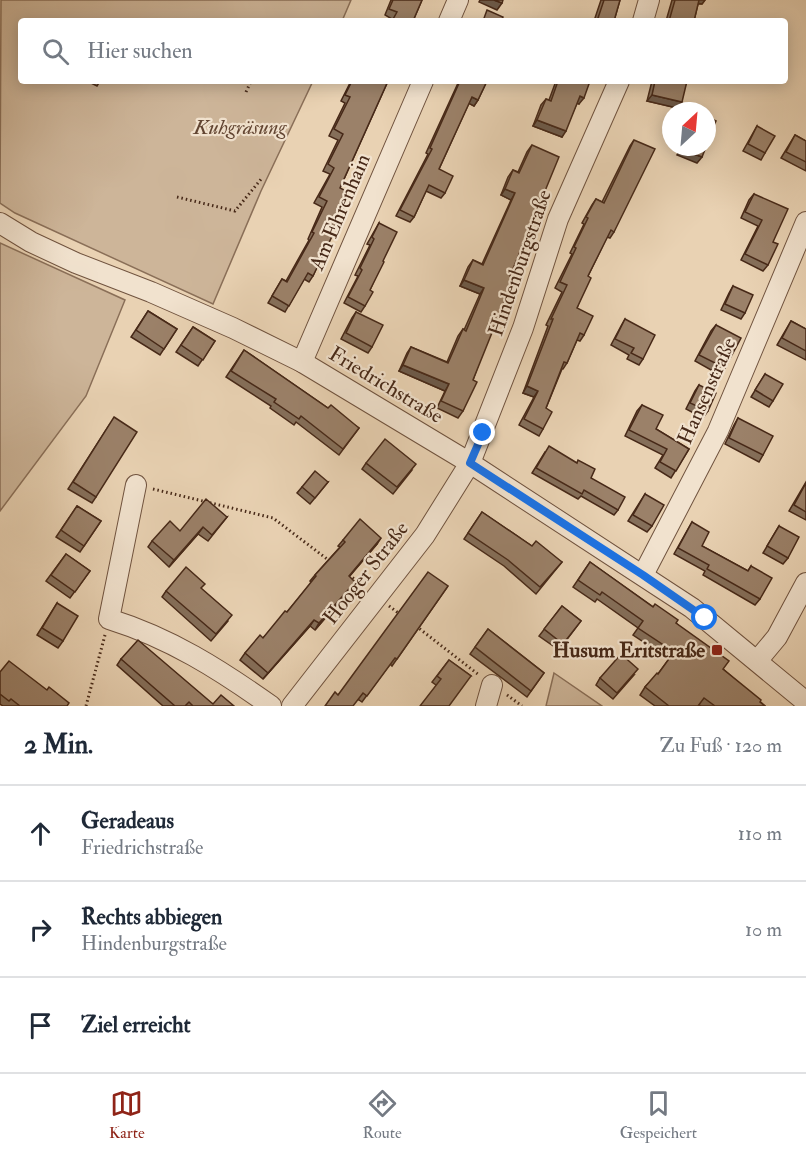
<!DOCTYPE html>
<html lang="de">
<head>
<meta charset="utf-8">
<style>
	:root { --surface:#fff; --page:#f2f2f3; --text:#1f2937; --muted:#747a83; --line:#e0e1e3; --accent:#8f2418 }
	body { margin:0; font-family:"IM FELL Double Pica",serif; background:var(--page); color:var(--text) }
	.compass { position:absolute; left:662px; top:102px; width:54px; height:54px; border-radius:50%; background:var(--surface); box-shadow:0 3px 15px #0003; rotate:26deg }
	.stop { position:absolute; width:18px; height:18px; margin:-14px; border:4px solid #1a73e8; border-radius:50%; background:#fff }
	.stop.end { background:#1a73e8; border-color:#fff; box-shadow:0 2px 6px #0008 }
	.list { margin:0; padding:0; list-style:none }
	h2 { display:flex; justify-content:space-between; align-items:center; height:78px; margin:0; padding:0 24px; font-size:26px }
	h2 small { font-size:20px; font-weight:400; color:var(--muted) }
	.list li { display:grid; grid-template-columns:39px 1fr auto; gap:18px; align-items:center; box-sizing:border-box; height:96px; padding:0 24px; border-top:2px solid var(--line) }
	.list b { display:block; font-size:22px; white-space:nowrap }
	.list p { margin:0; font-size:20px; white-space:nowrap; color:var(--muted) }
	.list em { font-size:20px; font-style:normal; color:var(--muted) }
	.icon { flex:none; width:33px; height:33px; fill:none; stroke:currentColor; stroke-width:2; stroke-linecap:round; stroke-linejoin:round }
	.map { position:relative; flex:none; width:806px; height:706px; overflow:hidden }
	.search { position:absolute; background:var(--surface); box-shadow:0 3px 15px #0003; left:18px; right:18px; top:18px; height:66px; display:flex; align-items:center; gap:15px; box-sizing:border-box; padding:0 21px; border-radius:6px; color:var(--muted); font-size:22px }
	.sheet { height:366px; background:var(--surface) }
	nav { display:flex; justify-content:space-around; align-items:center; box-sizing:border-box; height:84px; border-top:2px solid var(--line); background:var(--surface); font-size:16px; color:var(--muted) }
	nav a { display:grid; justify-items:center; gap:3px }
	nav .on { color:var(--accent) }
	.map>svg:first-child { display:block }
</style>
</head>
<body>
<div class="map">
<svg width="806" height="706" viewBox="0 0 806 706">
	<rect width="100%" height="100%" fill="#e9d2b3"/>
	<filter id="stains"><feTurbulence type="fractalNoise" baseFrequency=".00333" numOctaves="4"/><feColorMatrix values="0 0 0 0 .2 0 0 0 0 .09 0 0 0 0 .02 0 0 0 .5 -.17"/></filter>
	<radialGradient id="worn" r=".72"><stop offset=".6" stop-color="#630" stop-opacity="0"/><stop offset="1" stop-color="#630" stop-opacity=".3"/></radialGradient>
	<g fill="#cdb599" stroke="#8a6f58" stroke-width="1.5">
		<polygon points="1,0 351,0 342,21 21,21 21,81 313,81 261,191 213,304 15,213 0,203"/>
		<polygon points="0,243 125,300 86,396 0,511"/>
		<polygon points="554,673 602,706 546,706"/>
	</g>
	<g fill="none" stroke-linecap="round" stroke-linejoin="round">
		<g stroke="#70533f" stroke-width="22">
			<g id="minor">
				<polyline points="449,21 458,0"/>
				<polyline points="643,21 649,0"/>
				<polyline points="0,223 31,242 76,263 151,292 233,328 302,362 470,463 692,608 806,702"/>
				<polyline points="302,362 423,81"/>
				<path d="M136,485l-27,134c61,19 110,50 162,87"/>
				<polyline points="643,575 718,431 806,222"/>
				<polyline points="757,661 777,637 806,583"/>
				<polyline points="292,706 425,535 470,463 523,328 558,219 619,81"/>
				<polyline points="486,706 492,685"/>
			</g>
		</g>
		<g stroke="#472918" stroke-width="3" stroke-dasharray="1.5 3" stroke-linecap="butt">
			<polyline points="246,92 251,81"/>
			<polyline points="177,197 235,211 262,178"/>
			<polyline points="153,489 273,518 331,562"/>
			<polyline points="349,575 363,586"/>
			<polyline points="389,606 401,615"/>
			<polyline points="416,626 479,675"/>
			<polyline points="507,695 522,706"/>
			<polyline points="86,706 105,635"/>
		</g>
		<use href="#minor" stroke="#f1e2ce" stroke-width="20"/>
	</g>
	<g fill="#856f5a" stroke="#472918" stroke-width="1.5">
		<polygon points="391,0 422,0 413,21 391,21 392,19 385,15"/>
		<polygon points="601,0 620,0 614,21 594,21"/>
		<polygon points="672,0 705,0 702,4 698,4 694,21 666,21"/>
		<polygon points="87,81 100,81 97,86"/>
		<polygon points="351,81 388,81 340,188 335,226 313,276 309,282 304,279 285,312 268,303 282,279 286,281 309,240 308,239 322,207 314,203 330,174 323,171 338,140 329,136 345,103 341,101"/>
		<polygon points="459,81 487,81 478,100 474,106 469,103 439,169 445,193 441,198 426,191 414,217 410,222 396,216 428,154 426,153"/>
		<polygon points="556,81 590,81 579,104 577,103 562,137 533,126 541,105 546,99 549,100"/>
		<polygon points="652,81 687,81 677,108 647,101"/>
		<polygon points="757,126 765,153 761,160 743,151"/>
		<polygon points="795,135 806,141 806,171 781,158"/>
		<polygon points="634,140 614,232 610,238 607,237 588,276 577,308 584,335 580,341 577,340 567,363 563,369 562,369 546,408 543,429 539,436 519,425 534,397 523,393 548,326 546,325 562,292 555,288 572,254 570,253 584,224 582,223 592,205 596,199 602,202 630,146"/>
		<polygon points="532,145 510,276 473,380 463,411 458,418 437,408 445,391 399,371 407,353 411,347 447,362 458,336 463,329 464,330 480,294 460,286 468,267 473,260 482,264 511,200 501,195 508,177 513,170 518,172 527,152"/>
		<polygon points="754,194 773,242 768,265 763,271 741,260 758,226 741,218 749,200"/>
		<polygon points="379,223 383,261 370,290 365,306 361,312 344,303 358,276 355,275 370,245 367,244"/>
		<polygon points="733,286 745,313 741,319 721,310 729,293"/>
		<polygon points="148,311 177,329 160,355 131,337"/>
		<polygon points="356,312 372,347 368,353 341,339 352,318"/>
		<polygon points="625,319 643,359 639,365 627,359 629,355 611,345 621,326"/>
		<polygon points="791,321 806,329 806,360 777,345"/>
		<polygon points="716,325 725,368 720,375 695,361 711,331"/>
		<polygon points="193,327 215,341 198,366 176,352"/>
		<polygon points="244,350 328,408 359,428 339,455 296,422 294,425 270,408 271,406 226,377"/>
		<polygon points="765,374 773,401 769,407 751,397"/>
		<polygon points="699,385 708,411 703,418 686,409 695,391"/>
		<polygon points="642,405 656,429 689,449 671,478 655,468 663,455 625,436 637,411"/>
		<polygon points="738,418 763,455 759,462 725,444 734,425"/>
		<polygon points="110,424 96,497 92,503 68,489"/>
		<polygon points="545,452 591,478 618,510 614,515 581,496 578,499 532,473"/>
		<polygon points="366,463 412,470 393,494 362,469"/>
		<polygon points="328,482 310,504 297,493 302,487"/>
		<polygon points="806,482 806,520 789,511"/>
		<polygon points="645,494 652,526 647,532 628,521"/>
		<polygon points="77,506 101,521 80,552 56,537"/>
		<polygon points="482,512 532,546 562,562 536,594 504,566 464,539"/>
		<polygon points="227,517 208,541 198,534 169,567 148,547 152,541 180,531"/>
		<polygon points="692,522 702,546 748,571 751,566 760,599 755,605 703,575 705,571 674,554"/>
		<polygon points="779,526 788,558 783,564 763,553"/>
		<polygon points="343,540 377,544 349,577 351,588 315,630 310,626 263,679 240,660 245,653 263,638 287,612 312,582 310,581 315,575 340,547 338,546"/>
		<polygon points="66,554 90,571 70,598 46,581"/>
		<polygon points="590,562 676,623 723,669 765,706 701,706 699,705 698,706 655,706 640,695 645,687 658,674 669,659 633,635 638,628 597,599 595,602 573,587"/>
		<polygon points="448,586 392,666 390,664 362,702 359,700 338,695"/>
		<polygon points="201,589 228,621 211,641 162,597 166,591"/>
		<polygon points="57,603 63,641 58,648 37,635"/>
		<polygon points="562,606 581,621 559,650 539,636"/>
		<polygon points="488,629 544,673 527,697 470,654"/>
		<polygon points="121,659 213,704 234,706 163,706 117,665"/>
		<polygon points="449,660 471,676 436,685 432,682"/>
		<polygon points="0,672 67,706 3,706 0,704"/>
		<polygon points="634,675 613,699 596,685 600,678"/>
	</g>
	<g fill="#6c5a4a" stroke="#472918" stroke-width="1.5">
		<polygon points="480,0 494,0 502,3 497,10 479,2"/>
		<polygon points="698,0 705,0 702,4 696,3"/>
		<polygon points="652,95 682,102 677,108 647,101"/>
		<polygon points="580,96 584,98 579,104 576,103"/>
		<polygon points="472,97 478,100 474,106 468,103"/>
		<polygon points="537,120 566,131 562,137 533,126"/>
		<polygon points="681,149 702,157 697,163 677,155"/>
		<polygon points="505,189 515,193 511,200 501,195"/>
		<polygon points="464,280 484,288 480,294 460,286"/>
		<polygon points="403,365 449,384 445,391 399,371"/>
		<polygon points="527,386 538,391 534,397 523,393"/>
		<polygon points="203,527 198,534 169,567 174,560"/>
		<polygon points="381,538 377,544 344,582 349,576"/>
		<polygon points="355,582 351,588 315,630 319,623"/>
		<polygon points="314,620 310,626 263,679 268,673"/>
	</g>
	<g fill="#9b8169" stroke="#472918" stroke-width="1.5">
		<polygon points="393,0 422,0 413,21 392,21 397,12 389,9"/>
		<polygon points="494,0 503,0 502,3"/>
		<polygon points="604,0 620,0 614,21 597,21"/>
		<polygon points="675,0 699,0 694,21 669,21"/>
		<polygon points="487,10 503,17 501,21 483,21"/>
		<polygon points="352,81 388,81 340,188 352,194 335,226 337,226 313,276 308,273 289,306 272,296 282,279 287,282 314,233 312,232 327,201 319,197 334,168 328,164 343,134 334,129 350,97 345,95"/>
		<polygon points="460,81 487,81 478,100 472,97 439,169 453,176 445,193 429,185 414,217 400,210 432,149 430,148"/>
		<polygon points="558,81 590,81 584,98 580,96 566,131 537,120 546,99 551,101"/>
		<polygon points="655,81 687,81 682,102 652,95"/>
		<polygon points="707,117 716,121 707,144"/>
		<polygon points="757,126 775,136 765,153 748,144"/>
		<polygon points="795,135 806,141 806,162 786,152"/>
		<polygon points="634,140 655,149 614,232 611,230 588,276 591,278 577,308 593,316 584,335 580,333 567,363 564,362 546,408 552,412 543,429 524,419 538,391 527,386 553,319 551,319 567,285 560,282 576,248 574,247 588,218 586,217 596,199 604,203"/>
		<polygon points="532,145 559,157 510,276 514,278 473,380 477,382 463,411 441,401 449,384 403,365 411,347 448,363 463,329 466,331 484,288 464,280 473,260 483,265 515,193 505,189 513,170 519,173"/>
		<polygon points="682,147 706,147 702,157 681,149"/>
		<polygon points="754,194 788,209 773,242 778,244 768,265 745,254 762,220 745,212"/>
		<polygon points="379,223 397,232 383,261 384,262 370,290 373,292 365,306 348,297 362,270 360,268 374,239 372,237"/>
		<polygon points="733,286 753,295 745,313 725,304"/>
		<polygon points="148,311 177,329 164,349 136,330"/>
		<polygon points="356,312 383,325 372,347 346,333"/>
		<polygon points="625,319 655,335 643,359 631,353 634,348 615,339"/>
		<polygon points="791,321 806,329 806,351 782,338"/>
		<polygon points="716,325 741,338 725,368 699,355"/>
		<polygon points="193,327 215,341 203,360 181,345"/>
		<polygon points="244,350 328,408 331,405 359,428 343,449 301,416 299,419 274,402 276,399 231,371"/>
		<polygon points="765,374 783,384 773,401 755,390"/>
		<polygon points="699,385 716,393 708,411 690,403"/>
		<polygon points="642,405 663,415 656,429 689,449 676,471 660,462 667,449 629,430"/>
		<polygon points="114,417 137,432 96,497 73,482"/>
		<polygon points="738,418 773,436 763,455 729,438"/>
		<polygon points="385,439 416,464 397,487 366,463"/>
		<polygon points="549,446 577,463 578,460 595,469 591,478 625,497 618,510 584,490 582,494 536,468"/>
		<polygon points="315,471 328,482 315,498 302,487"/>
		<polygon points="806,483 806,512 794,505"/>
		<polygon points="645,494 664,505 652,526 633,515"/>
		<polygon points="206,499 227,517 212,535 203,527 174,560 152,541 170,521 180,531"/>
		<polygon points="77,506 101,521 84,546 61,530"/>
		<polygon points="482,512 532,546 536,541 562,562 540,587 508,560 468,533"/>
		<polygon points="360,519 381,538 349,576 355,582 319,623 314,620 268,673 245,653 260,635 263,638 285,611 287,612 316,576 315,575 345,542 343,540"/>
		<polygon points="692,522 709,532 702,546 748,571 751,566 772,578 760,599 707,569 709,565 678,548"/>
		<polygon points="779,526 799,537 788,558 767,546"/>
		<polygon points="66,554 90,571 75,592 51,575"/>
		<polygon points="590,562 653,607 655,604 678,620 676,623 729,661 723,669 761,700 760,702 765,706 715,706 704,698 698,706 669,706 645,687 657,673 658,674 674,652 638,628 643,621 602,592 600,595 578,580"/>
		<polygon points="186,567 205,584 201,588 232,615 216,634 166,591"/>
		<polygon points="428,572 448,586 397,659 395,658 367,696 363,693 353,706 325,706 335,692 338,695"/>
		<polygon points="57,603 78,616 63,641 42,628"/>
		<polygon points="562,606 581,621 563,644 544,629"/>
		<polygon points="488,629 544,673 531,691 475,647"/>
		<polygon points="138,640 213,704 221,695 234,706 193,706 189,702 185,706 175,706 121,659"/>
		<polygon points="621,654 638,669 617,693 600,678"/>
		<polygon points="449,660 471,676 449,706 420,706 441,679 437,676"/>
		<polygon points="9,661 47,690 49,687 69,703 67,706 20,706 11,699 9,701 0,694 0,672"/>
	</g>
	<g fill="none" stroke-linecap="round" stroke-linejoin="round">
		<polyline stroke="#1a73e8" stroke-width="8" points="483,433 470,463 643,575 705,618"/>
	</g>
	<rect fill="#8f2418" stroke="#f1e2ce" stroke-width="2" x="711" y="644" width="12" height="12" rx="3"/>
	<g text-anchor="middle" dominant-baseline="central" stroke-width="4.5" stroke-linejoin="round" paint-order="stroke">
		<g font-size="21" font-style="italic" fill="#624532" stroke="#f1e2ce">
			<text x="240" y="127">Kuhgräsung</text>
		</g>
		<g font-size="21" fill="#472918" stroke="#f1e2ce">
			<text transform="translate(340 212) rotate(-67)">Am Ehrenhain</text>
			<text transform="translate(520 263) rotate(-71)">Hindenburgstraße</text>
			<text transform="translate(386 385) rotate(31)">Friedrichstraße</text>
			<text transform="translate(707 391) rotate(-66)">Hansenstraße</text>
			<text transform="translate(366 573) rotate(-52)">Hooger Straße</text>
		</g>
		<g font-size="21" font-weight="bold" fill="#472918" stroke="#f1e2ce" text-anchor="end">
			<text x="705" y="650">Husum Eritstraße</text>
		</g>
	</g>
	<rect width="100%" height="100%" filter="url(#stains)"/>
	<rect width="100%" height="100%" fill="url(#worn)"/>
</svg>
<svg class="compass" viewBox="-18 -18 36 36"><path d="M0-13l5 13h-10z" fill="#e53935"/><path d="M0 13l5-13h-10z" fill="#747a83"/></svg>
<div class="stop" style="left:705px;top:618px"></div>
<div class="stop end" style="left:483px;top:433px"></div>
<div class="search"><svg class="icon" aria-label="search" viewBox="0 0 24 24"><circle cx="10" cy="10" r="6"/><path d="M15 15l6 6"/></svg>Hier suchen</div>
</div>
<section class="sheet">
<h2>2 Min.<small>Zu Fuß · 120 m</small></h2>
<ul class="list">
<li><svg class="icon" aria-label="ahead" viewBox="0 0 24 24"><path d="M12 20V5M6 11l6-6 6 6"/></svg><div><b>Geradeaus</b><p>Friedrichstraße</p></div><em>110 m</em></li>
<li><svg class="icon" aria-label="right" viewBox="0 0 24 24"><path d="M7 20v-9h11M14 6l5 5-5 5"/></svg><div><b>Rechts abbiegen</b><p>Hindenburgstraße</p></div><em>10 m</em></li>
<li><svg class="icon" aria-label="arrive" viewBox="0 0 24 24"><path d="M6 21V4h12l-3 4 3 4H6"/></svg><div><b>Ziel erreicht</b></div></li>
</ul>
</section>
<nav>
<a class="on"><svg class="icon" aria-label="map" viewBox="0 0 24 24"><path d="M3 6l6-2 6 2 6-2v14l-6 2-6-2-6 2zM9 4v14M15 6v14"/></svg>Karte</a>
<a><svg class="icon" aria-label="directions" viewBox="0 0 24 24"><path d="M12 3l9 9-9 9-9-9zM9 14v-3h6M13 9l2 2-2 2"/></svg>Route</a>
<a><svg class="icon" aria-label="saved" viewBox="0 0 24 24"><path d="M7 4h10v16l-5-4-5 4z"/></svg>Gespeichert</a>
</nav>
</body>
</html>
